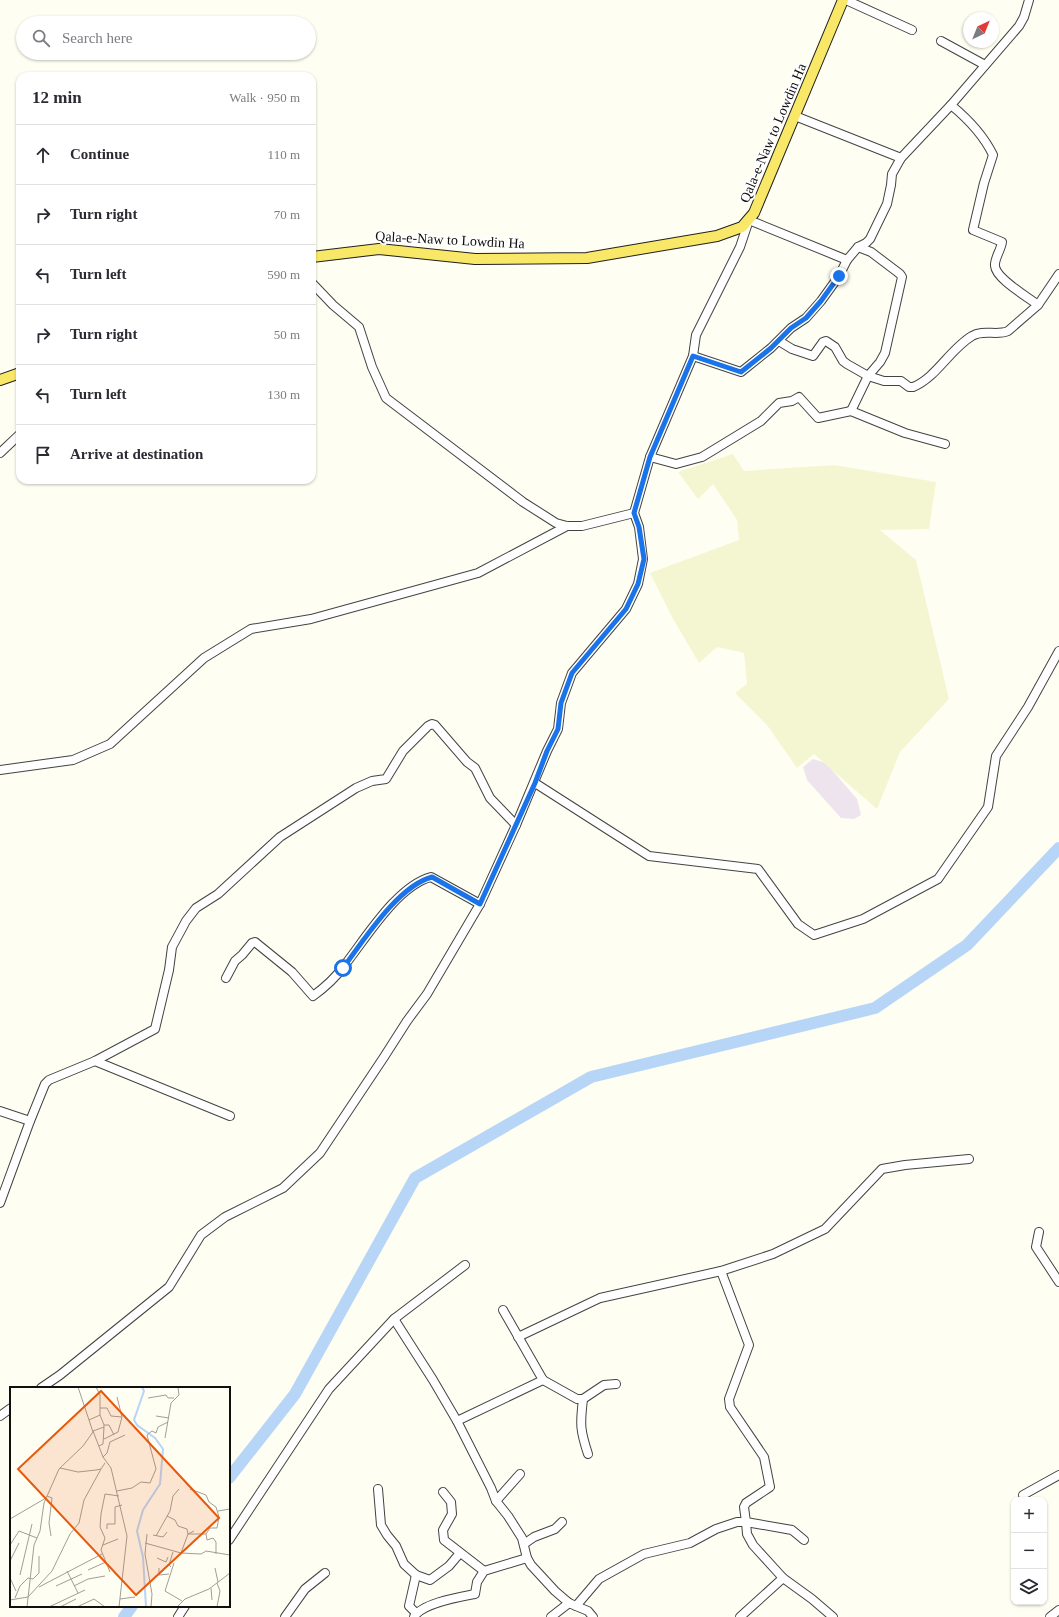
<!DOCTYPE html>
<html lang="en">
<head>
<meta charset="utf-8">
<style>
	:root { --surface:#fff; --page:#f2f2f3; --text:#2b2b33; --muted:#7c7c81; --line:#e1e1e2 }
	body { margin:0; font-family:Georgia,serif; background:var(--page); color:var(--text) }
	.controls { position:absolute; right:12px; bottom:12px; display:grid; overflow:hidden; border-radius:8px; box-shadow:0 1px 3px #0004 }
	.controls button { width:36px; height:36px; display:grid; place-items:center; padding:0; border:0; border-bottom:1px solid var(--line); background:var(--surface); color:var(--text); font:20px sans-serif }
	.compass { position:absolute; left:963px; top:12px; width:36px; height:36px; border-radius:50%; background:var(--surface); box-shadow:0 1px 3px #0004; rotate:43deg }
	.stop { position:absolute; width:12px; height:12px; margin:-9px; border:3px solid #1a73e8; border-radius:50%; background:#fff }
	.stop.end { background:#1a73e8; border-color:#fff; box-shadow:0 1px 4px #0008 }
	.list { margin:0; padding:0; list-style:none }
	h2 { display:flex; justify-content:space-between; align-items:center; height:52px; margin:0; padding:0 16px; font-size:17px }
	h2 small { font-size:13px; font-weight:400; color:var(--muted) }
	.list li { display:grid; grid-template-columns:26px 1fr auto; gap:12px; align-items:center; box-sizing:border-box; height:60px; padding:0 16px; border-top:1px solid var(--line) }
	.list b { display:block; font-size:15px; white-space:nowrap }
	.list em { font-size:13px; font-style:normal; color:var(--muted) }
	.icon { flex:none; width:22px; height:22px; fill:none; stroke:currentColor; stroke-width:2; stroke-linecap:round; stroke-linejoin:round }
	.map { position:relative; flex:none; width:1059px; height:1617px; overflow:hidden }
	.search { position:absolute; background:var(--surface); box-shadow:0 1px 3px #0004; left:16px; top:16px; width:300px; height:44px; display:flex; align-items:center; gap:10px; box-sizing:border-box; padding:0 14px; border-radius:22px; color:var(--muted); font-size:15px }
	.panel { position:absolute; background:var(--surface); box-shadow:0 1px 3px #0004; left:16px; top:72px; width:300px; height:412px; border-radius:12px }
	.map>svg:first-child { display:block }
</style>
</head>
<body>
<div class="map">
<svg width="1059" height="1617" viewBox="0 0 1059 1617">
	<rect width="100%" height="100%" fill="#fffef2"/>
	<polygon fill="#eee4ee" points="813,759 826,763 857,799 861,815 854,819 841,818 807,780 803,767"/>
	<polygon fill="#f4f6d2" points="733,454 744,471 834,465 936,482 929,529 880,530 916,560 949,699 900,752 877,809 814,754 797,768 767,725 735,693 747,684 744,653 717,647 699,663 672,617 650,573 739,540 737,520 713,484 698,499 678,472"/>
	<g fill="none" stroke-linecap="round" stroke-linejoin="round">
		<g stroke="#b7d6f7" stroke-width="12">
			<polyline points="229,1478 295,1394 415,1178 591,1077 875,1008 967,945 1059,848"/>
			<polyline points="124,1617 132,1606"/>
		</g>
		<g stroke="#434343" stroke-width="10">
			<g id="minor">
				<polyline points="846,0 912,30"/>
				<polyline points="941,41 985,65"/>
				<path d="M951,105c17,14 32,29 42,50l-9,28 -11,47 29,12c-1,8 -8,17 -7,24 1,13 33,31 43,39"/>
				<polyline points="795,116 901,158"/>
				<polyline points="312,283 333,305 359,327 372,367 386,398 523,502 556,523 567,526 582,526 634,513"/>
				<path d="M779,341l13,8 21,7 10,-14 3,-1 9,6 8,14 4,3 21,12 16,5h17l8,6h4c23,-9 37,-38 59,-51 11,-7 25,0 36,-5l30,-26 21,-31"/>
				<polyline points="693,356 741,372 771,348 791,328 806,318 821,301 839,276 847,260"/>
				<polyline points="851,411 868,376 880,362 885,353 902,277 900,274 871,252 858,247"/>
				<polyline points="0,453 20,434"/>
				<polyline points="650,457 676,464 702,457 761,421 779,403 792,401 799,397 818,418 851,411 905,433 945,444"/>
				<polyline points="0,770 73,760 110,744 204,658 251,629 311,619 478,573 567,526"/>
				<polyline points="535,783 649,856 758,869 798,924 814,935 863,919 938,879 988,807 996,756 1028,707 1059,651"/>
				<path d="M226,978l9,-17 7,-6 10,-12 3,-1 37,30 21,24c11,-8 23,-19 31,-30 22,-28 53,-80 87,-89l49,27"/>
				<polyline points="95,1061 230,1116"/>
				<polyline points="0,1111 30,1121"/>
				<polyline points="0,1203 30,1121 45,1084 49,1080 95,1061 155,1029 169,970 172,947 186,921 196,908 218,894 280,837 356,788 372,781 386,779 403,751 428,726 432,724 435,725 467,762 475,768 490,798 516,825"/>
				<polyline points="1039,1232 1036,1247 1059,1282"/>
				<polyline points="721,1271 749,1345 729,1399 730,1407 764,1457 770,1487 746,1503 744,1507 746,1522 792,1530 804,1540"/>
				<polyline points="503,1310 543,1380 577,1399 583,1399 604,1385 616,1384"/>
				<polyline points="394,1319 433,1380 457,1421 491,1488 496,1501 508,1516 522,1538 527,1558 531,1565 555,1591 569,1603 576,1606"/>
				<polyline points="518,1337 600,1298 721,1271 773,1254 825,1229 882,1169 905,1165 969,1159"/>
				<polyline points="41,1388 60,1375 169,1287 201,1235 225,1217 283,1188 320,1153 384,1057 407,1021 427,994 480,904 516,825 547,751 558,729 561,703 572,673 626,609 638,584 643,559 639,527 634,513 650,457 693,356 696,335 740,247 749,220 847,260 858,247 866,243 870,239 887,204 891,185 892,174 901,158 951,105 1019,26 1024,17 1029,0"/>
				<path d="M583,1399c-3,25 -3,31 5,55"/>
				<polyline points="0,1416 11,1408"/>
				<polyline points="457,1421 543,1380"/>
				<polyline points="378,1489 381,1525 387,1535 396,1546 404,1564 416,1575 430,1580 449,1566 460,1553"/>
				<polyline points="443,1492 451,1502 452,1514 443,1530 444,1540 484,1571"/>
				<polyline points="1023,1495 1059,1475"/>
				<polyline points="496,1501 520,1474"/>
				<polyline points="229,1540 329,1389 394,1319 465,1265"/>
				<polyline points="524,1544 534,1537 555,1529 562,1522"/>
				<polyline points="416,1613 409,1606 416,1575"/>
				<polyline points="178,1617 185,1606"/>
				<polyline points="285,1617 305,1589 325,1573"/>
				<path d="M414,1617c8,-14 46,-20 61,-23l2,-12 7,-11 43,-13"/>
				<polyline points="551,1617 569,1603"/>
				<polyline points="593,1617 588,1611 576,1606 599,1579 644,1554 690,1543 716,1529 737,1522 746,1522 747,1534 753,1545 783,1578 812,1599 833,1617"/>
				<polyline points="740,1617 783,1578"/>
				<polyline points="1050,1617 1059,1610"/>
			</g>
		</g>
		<g stroke="#212121" stroke-width="12">
			<g id="major">
				<polyline points="312,257 379,249 475,259 587,258 717,236 742,227 754,213 843,0"/>
				<polyline points="0,380 20,373"/>
			</g>
		</g>
		<use href="#minor" stroke="#fff" stroke-width="8"/>
		<use href="#major" stroke="#f9e868" stroke-width="10"/>
	</g>
	<g fill="none" stroke-linecap="round" stroke-linejoin="round">
		<path stroke="#1a73e8" stroke-width="5" d="M343,968c21,-28 55,-82 89,-91l48,27 55,-121 12,-32 11,-22 3,-26 11,-30 54,-64 12,-25 6,-25 -5,-32 -5,-14 16,-56 43,-101 48,16 30,-24 20,-20 15,-10 15,-17 18,-25"/>
	</g>
	<g text-anchor="middle" dominant-baseline="central" stroke-width="4" stroke-linejoin="round" paint-order="stroke">
		<g font-size="14" fill="#101010" stroke="#fff">
			<text transform="translate(773 133) rotate(-67)">Qala-e-Naw to Lowdin Ha</text>
			<text transform="translate(450 240) rotate(3)">Qala-e-Naw to Lowdin Ha</text>
		</g>
	</g>
	<g transform="translate(10 1387)">
		<rect width="220" height="220" fill="#fffef2"/>
		<path fill="none" stroke="#b7d6f7" stroke-width="2" d="M132,0l2,4 -10,29 3,5 18,13 8,11 -3,35 -17,26 -6,21 6,26 3,50"/>
		<path fill="none" stroke="#9f9f98" stroke-width="1" d="M86,0l4,8v20l4,10v2l-11,4 10,26 8,11 16,68 -8,71M138,11l18,-3 2,3h6M90,21h7l4,8 11,1M146,29l13,2M79,33l11,-5M94,38h5l5,10M155,51l6,-35 8,-8 -1,-8M94,52l14,-7 4,-15 -5,-20M89,59l4,-2 1,-17M93,70l4,-4 3,-11 15,-7M50,81l18,4 18,-2 5,-1 4,-6M180,102l16,6 3,7 7,5 3,10 -2,11h-7l-4,6h-18l-7,19 20,1 5,-3 24,4M107,104l15,-3 9,-6 9,1 6,-14 -9,-34 5,-4 4,2 2,-6 10,-5M37,109l5,2 -3,25 2,13M208,124l12,-2M157,129l8,4 3,6 9,3 1,5 6,-3M0,132l36,-21M97,142v-5h8v-17l7,-2M137,147l-2,20 7,40 -1,13M196,147l1,6 6,-2 3,4v12M143,148l10,2 4,-5M146,149l14,-25 3,-15 6,-7M135,156l36,10M0,158l9,-14 18,7M93,158l15,-6M147,171l9,4 2,-5M0,174l9,-18M164,176l-9,28 17,10M161,180l-2,-2 4,-13M149,181v7l10,-1M205,181l3,14M78,183l18,-8M57,184l11,22M100,185l-9,-22 4,-12 -5,-11 1,-13 4,-20 14,2M10,188l12,-51M0,191l6,13M46,199l26,-12M64,199l14,-7 17,-3M29,200l63,-33M201,201l1,12M5,211l5,-12 8,-8 5,1 6,-6v-17M110,212l15,-2M0,213l18,-3 24,-26 18,-37 9,-11 5,-23 17,-31M17,220l7,-62 6,-14 4,-28 15,-34 24,-23 10,-14 -15,-45M39,220l36,-17M50,220l16,-8M67,220l17,-8 11,8M167,220l8,-8 24,-10 21,-16M207,220l3,-16 -3,-8"/>
		<path fill="#e8590c" fill-opacity="0.15" stroke="#e8590c" stroke-width="2" d="M91,4l118,127 -83,77 -118,-126z"/>
		<rect width="220" height="220" fill="none" stroke="#101010" stroke-width="2"/>
	</g>
</svg>
<div class="controls">
<button>+</button>
<button>−</button>
<button><svg class="icon" aria-label="layers" viewBox="0 0 24 24"><path d="M12 4l9 5-9 5-9-5zM3 14l9 5 9-5"/></svg></button>
</div>
<svg class="compass" viewBox="-18 -18 36 36"><path d="M0-13l5 13h-10z" fill="#e53935"/><path d="M0 13l5-13h-10z" fill="#7c7c81"/></svg>
<div class="stop" style="left:343px;top:968px"></div>
<div class="stop end" style="left:839px;top:276px"></div>
<div class="search"><svg class="icon" aria-label="search" viewBox="0 0 24 24"><circle cx="10" cy="10" r="6"/><path d="M15 15l6 6"/></svg>Search here</div>
<section class="panel">
<h2>12 min<small>Walk · 950 m</small></h2>
<ul class="list">
<li><svg class="icon" aria-label="ahead" viewBox="0 0 24 24"><path d="M12 20V5M6 11l6-6 6 6"/></svg><div><b>Continue</b></div><em>110 m</em></li>
<li><svg class="icon" aria-label="right" viewBox="0 0 24 24"><path d="M7 20v-9h11M14 6l5 5-5 5"/></svg><div><b>Turn right</b></div><em>70 m</em></li>
<li><svg class="icon" aria-label="left" viewBox="0 0 24 24"><path d="M17 20v-9H6M10 6l-5 5 5 5"/></svg><div><b>Turn left</b></div><em>590 m</em></li>
<li><svg class="icon" aria-label="right" viewBox="0 0 24 24"><path d="M7 20v-9h11M14 6l5 5-5 5"/></svg><div><b>Turn right</b></div><em>50 m</em></li>
<li><svg class="icon" aria-label="left" viewBox="0 0 24 24"><path d="M17 20v-9H6M10 6l-5 5 5 5"/></svg><div><b>Turn left</b></div><em>130 m</em></li>
<li><svg class="icon" aria-label="arrive" viewBox="0 0 24 24"><path d="M6 21V4h12l-3 4 3 4H6"/></svg><div><b>Arrive at destination</b></div></li>
</ul>
</section>
</div>
</body>
</html>
